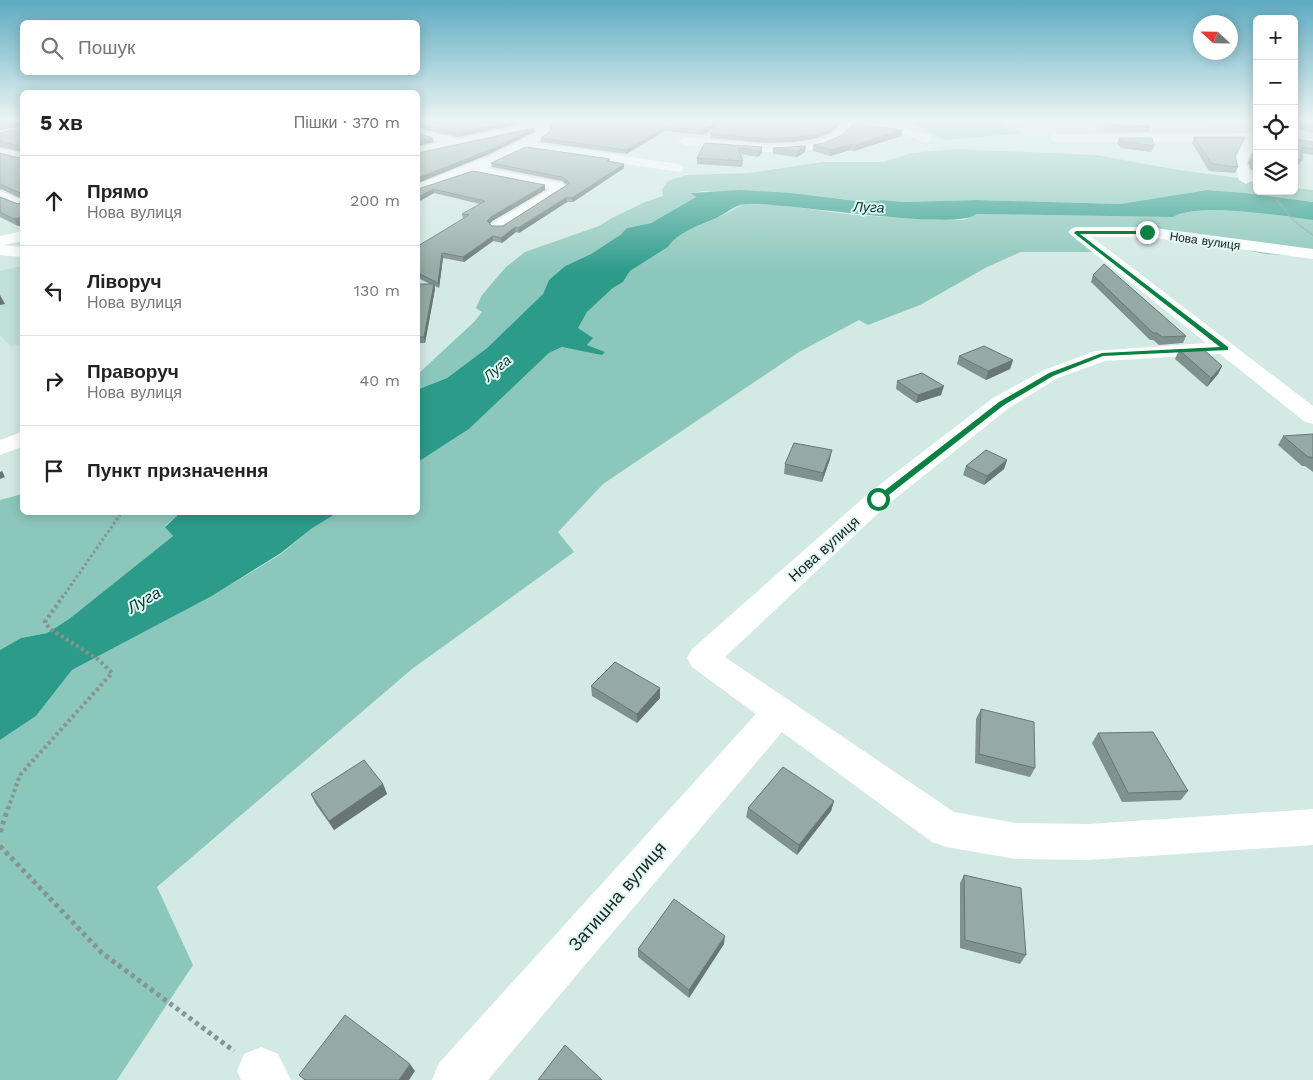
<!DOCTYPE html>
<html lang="uk">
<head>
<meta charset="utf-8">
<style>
	:root { --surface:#fff; --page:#f2f2f2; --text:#222; --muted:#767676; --line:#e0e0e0 }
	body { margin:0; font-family:"Work Sans",sans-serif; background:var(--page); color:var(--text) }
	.controls { position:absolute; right:15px; top:15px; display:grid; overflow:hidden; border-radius:8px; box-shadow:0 2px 12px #0003 }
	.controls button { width:45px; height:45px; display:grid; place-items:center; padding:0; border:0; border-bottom:1px solid var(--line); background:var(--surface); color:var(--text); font:25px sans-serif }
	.compass { position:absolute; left:1193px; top:15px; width:45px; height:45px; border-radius:50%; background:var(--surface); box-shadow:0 2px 12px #0003; rotate:292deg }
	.stop { position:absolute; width:15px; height:15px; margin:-11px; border:4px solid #0b8043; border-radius:50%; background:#fff }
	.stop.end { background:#0b8043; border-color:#fff; box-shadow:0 1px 5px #0008 }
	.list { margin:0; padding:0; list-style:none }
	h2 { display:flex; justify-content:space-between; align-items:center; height:65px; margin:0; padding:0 20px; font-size:21px }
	h2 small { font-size:16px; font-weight:400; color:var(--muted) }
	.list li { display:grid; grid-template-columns:32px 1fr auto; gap:15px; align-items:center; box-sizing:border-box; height:90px; padding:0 20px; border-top:1px solid var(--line) }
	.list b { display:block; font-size:19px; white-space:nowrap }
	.list p { margin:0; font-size:16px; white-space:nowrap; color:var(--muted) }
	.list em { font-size:16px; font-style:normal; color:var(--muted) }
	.icon { flex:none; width:28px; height:28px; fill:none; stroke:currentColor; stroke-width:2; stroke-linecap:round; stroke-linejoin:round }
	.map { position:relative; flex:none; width:1313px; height:1080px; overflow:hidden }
	.search { position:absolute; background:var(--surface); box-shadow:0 2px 12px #0003; left:20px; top:20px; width:400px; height:55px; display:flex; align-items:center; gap:12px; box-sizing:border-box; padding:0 18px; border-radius:8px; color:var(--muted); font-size:19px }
	.panel { position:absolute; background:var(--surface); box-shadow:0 2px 12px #0003; left:20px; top:90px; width:400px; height:425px; border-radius:8px }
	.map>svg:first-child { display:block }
</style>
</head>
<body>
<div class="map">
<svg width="1313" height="1080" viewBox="0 0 1313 1080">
	<rect width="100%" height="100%" fill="#d3e9e4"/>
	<g fill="#c0e0d9">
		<polygon points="1178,121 1257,121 1257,130 1218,127"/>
		<polygon points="22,266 22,343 11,347 0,335 0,271"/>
	</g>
	<g fill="#8cc7bb">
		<polygon points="907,121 996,121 1023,133 945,140"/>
		<polygon points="955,149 1096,155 1173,169 1238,178 1257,183 1257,191 1294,191 1294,188 1313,190 1313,202 1245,193 1207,190 1120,204 977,200 903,202 883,200 865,202 791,193 703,191 692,193 696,197 651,223 627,228 620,235 591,254 565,266 549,280 543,294 487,348 447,378 419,389 418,393 418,374 474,322 482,312 476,308 482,295 506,267 525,252 599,226 612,218 645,202 663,196 662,190 668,181 686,175 748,173 823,162 884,162 911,153"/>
		<path d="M744,204l35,1 75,10 84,5h26l11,-6 198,3c26,-15 109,-1 140,3v37l-48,-3 -34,-7 -96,-12h-45l17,17h-86l-34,15 -67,38 -52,20 -9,-5 -60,32 -196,132 -45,48 16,20 -162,117 -255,218 36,78 -76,115h-117v-340l36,-24 36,-46 140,-74 69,-42 30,-25 26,-16 81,-1v-50l51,-33 80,-76 13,-6 42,5 -17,-7 5,-7 -15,-10 10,-16 26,-24 10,-6 7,-11 38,-24c10,-16 31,-21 47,-28 10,-5 19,-10 29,-15z"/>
		<polygon points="22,494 22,512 180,513 165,526 173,536 69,619 47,633 21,638 0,650 0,500"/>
	</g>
	<g fill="#2c9b8a">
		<path d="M740,190l51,3 74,9 18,-2 20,2 74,-2 143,4 87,-14 38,3 68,9v18c-31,-4 -115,-18 -140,-3l-197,-3c-19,18 -192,-12 -230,-10 -11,0 -23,12 -34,16 -15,6 -35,13 -44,27l-38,24 -7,11 -10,6 -26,24 -9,16 15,10 -6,7 18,7 -3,3 -40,-8 -13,6 -80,76 -51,33v-69l1,-4 28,-11 40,-30 56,-54 6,-14 16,-14 26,-12 29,-19 7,-7 24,-5 45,-26 -5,-4z"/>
		<polygon points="205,512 337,513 311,529 281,553 212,596 72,670 36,716 0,740 0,650 21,638 47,633 69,619 173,536 165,527 180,513 201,515"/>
	</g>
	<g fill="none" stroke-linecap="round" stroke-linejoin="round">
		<polyline stroke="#859591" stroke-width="1" stroke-dasharray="1 1" stroke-linecap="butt" points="1270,191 1278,201"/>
		<polyline stroke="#859591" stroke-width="2" stroke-dasharray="1 1" stroke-linecap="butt" points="1277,200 1294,221 1313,235"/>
		<polyline stroke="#859591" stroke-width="3" stroke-dasharray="2.5 2.5" stroke-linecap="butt" points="62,598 122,512"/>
		<polyline stroke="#859591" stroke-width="4" stroke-dasharray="3 3" stroke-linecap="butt" points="8,809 20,775 112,673 99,660 49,628 45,622 63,596"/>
		<g stroke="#859591" stroke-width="5" stroke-dasharray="4 4" stroke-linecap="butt">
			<polyline points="0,832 8,808"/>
			<polyline points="0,846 102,953 234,1051"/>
		</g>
		<g fill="#fff" fill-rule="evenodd">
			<path d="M517,121c13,0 24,-1 33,10l-3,5 -11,7 143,21 6,4 -6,4 -153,-23 -40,19 76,15 7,4 -66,42h-10l-3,-3 3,-3 57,-34 -77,-16 -55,19v-8l75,-29 45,-23z"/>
			<polygon points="770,121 786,121 778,125 770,125 768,123"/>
			<path d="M844,122h8l2,2c-22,46 -129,23 -170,21l-6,-4 6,-4c36,3 95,13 129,6 13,-4 24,-10 31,-21z"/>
			<polygon points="865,123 906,128 930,136 932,139 926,143 904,134 861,128 859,126"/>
			<polygon points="418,129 461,140 463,143 457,147 418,135"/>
			<polygon points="1257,132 1257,141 1246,163 1253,180 1246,184 1239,180 1234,163 1245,141 1055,142 1049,138 1055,134 1251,133"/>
			<polygon points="0,148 22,154 22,162 0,156"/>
			<polygon points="0,191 22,200 22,209 0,200"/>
			<polygon points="1076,227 1147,227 1313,249 1313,259 1147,237 1092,237 1313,406 1313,424 1305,422 1220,354 1105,361 1058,378 1009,408 887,505 725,657 954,812 1016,823 1089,824 1313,809 1313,845 1089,860 1016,859 946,847 932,842 782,732 488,1080 432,1080 439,1063 756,714 692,667 687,658 692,649 869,493 993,398 1044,370 1095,351 1206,343 1071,235 1068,232 1071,229"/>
			<polygon points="0,245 22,247 22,257 0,255"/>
			<polygon points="22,432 22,447 0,455 0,440"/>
			<polygon points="261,1047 278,1054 291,1080 241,1080 237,1071 244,1054"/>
		</g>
		<g fill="#fff" fill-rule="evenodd">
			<polygon points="546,121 568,121 562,124 418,155 418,147"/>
			<polygon points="22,231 22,241 0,246 0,236"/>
		</g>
	</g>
	<g fill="#80928e">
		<polygon points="0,121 22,121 22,225 18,226 0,217 0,197 18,204 21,202 20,198 1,189 0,190 0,153 19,158 21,156 21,152 0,147 0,133 21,128 21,126 0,130"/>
		<polygon points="418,121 519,121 520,124 457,137 418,128"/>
		<polygon points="1294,121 1313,121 1313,133 1294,127"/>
		<polygon points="770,123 838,126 830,133 813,139 792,142 768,143 710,138 711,134 714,128 702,135 665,131 626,154 541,142 541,138 548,133 550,129 550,125"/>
		<polygon points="1105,124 1150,126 1148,132 1105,132 1103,130"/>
		<polygon points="902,130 901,136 854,151 850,150 830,156 813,151 813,145"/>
		<polygon points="1294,130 1296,139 1313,142 1313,155 1302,153 1302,160 1299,165 1294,165"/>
		<polygon points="1194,137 1235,157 1238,167 1235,173 1209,171 1192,143"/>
		<polygon points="1119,138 1154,146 1151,152 1121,148 1117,144"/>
		<polygon points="705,143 762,147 762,153 758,157 741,154 743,161 742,167 697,164 697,158"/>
		<polygon points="1257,145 1257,171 1251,170 1248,163"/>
		<polygon points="806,146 805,152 797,157 773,154 773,148"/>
		<polygon points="610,159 610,161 624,164 624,168 573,202 567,202 519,233 516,232 502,243 493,241 464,262 443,258 439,288 435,286 435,289 425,343 418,343 418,284 430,284 418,278 418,246 463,219 462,214 480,204 434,193 418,202 418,189 545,185 545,190 492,221 490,224 492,226 503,226 567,185 562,181 492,167 491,163"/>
		<polygon points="1093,275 1186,336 1183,343 1159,345 1153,340 1150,340 1091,282"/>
		<polygon points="1179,350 1222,366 1218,374 1207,387 1175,359"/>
		<polygon points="959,356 1013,360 1010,369 986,380 957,364"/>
		<polygon points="897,381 941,395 916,403 896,389"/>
		<polygon points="1313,434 1313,472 1305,466 1302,466 1278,445 1283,436"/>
		<polygon points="830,459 822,482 784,474 785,464"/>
		<polygon points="1007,460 1004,469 984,485 963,475 966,466"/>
		<polygon points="591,686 660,688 660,698 637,723 592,696"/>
		<polygon points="981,709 1035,768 1030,777 975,763 976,719"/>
		<polygon points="1098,733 1188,791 1181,800 1122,802 1092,743"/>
		<polygon points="383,784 387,794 334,830 315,803 311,794"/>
		<polygon points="834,801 831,811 797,855 746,817 748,808"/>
		<polygon points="964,875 1026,955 1020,964 960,948 960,883"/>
		<polygon points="724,944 689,998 638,957 638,949"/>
	</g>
	<g fill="#687774">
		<polygon points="19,121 22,126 0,130 0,124"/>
		<polygon points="519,121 520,124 457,137 457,133"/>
		<polygon points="838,122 838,126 830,133 813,139 792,142 792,138"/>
		<polygon points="717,123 716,127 702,135 702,131"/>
		<polygon points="665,127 665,131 626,154 626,150"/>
		<polygon points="534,128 534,132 492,153 418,183 418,178"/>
		<polygon points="902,130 901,136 854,151 855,145"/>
		<polygon points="433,138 434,142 418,146 418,141"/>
		<polygon points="851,144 850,150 830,156 831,150"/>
		<polygon points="806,146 805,152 797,157 798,151"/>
		<polygon points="762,147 762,153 758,157 759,151"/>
		<polygon points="624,164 624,168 573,202 572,198"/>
		<polygon points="545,185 545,190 492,221 488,226 487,221 491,217"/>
		<polygon points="433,189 434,193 418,202 418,197"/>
		<polygon points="567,197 567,202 519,233 518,228"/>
		<polygon points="22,217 22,225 18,226 14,219"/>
		<polygon points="515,227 516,232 502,243 501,238"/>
		<polygon points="493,236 493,241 464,262 463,257"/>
		<polygon points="442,253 443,258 439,288 438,283"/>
		<polygon points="434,284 435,289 425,343 424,337"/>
		<polygon points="0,295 5,304 0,305"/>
		<polygon points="1013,360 1010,369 986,380 988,371"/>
		<polygon points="1222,366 1218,374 1207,387 1211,378"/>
		<polygon points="944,386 941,395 916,403 918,395"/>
		<polygon points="832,450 830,459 822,482 823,473"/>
		<polygon points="1007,460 1004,469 984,485 987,476"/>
		<polygon points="2,471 5,477 0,479 0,472"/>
		<polygon points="660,688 660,698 637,723 637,714"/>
		<polygon points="383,784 387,794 334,830 329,821"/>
		<polygon points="834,801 831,811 797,855 799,845"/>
		<polygon points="725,936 724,944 689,998 689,990"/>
		<polygon points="410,1064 415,1071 409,1080 399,1080"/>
	</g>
	<g fill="#95aaa5" stroke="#687774">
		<polygon points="0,121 18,121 0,124"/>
		<polygon points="19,121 22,121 22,217 14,219 0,212 0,197 18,204 21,202 20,193 0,184 0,153 19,158 21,156 21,147 0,141 0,133 21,128 21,123"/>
		<polygon points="418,121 518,121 457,133 418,124"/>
		<polygon points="562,121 768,121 770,123 778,123 782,121 831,121 838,122 830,130 813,135 792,138 769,139 711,134 717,123 702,131 665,127 626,150 541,138 548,133 552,127 550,125"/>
		<polygon points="1295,121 1313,121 1313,127"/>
		<polygon points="854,123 902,130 855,145 851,144 831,150 813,145 824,143 842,135"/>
		<polygon points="1105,124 1150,126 1107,126"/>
		<polygon points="534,128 492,149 418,178 418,153"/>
		<polygon points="1294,130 1296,139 1313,142 1313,149 1302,147 1302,160 1294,159"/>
		<polygon points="418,133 433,138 418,141"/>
		<polygon points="1194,137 1245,137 1235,156 1238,167 1212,164"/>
		<polygon points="1119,138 1152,138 1154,146 1124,142"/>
		<polygon points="705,143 762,147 759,151 738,148 743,161 697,158"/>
		<polygon points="1257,145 1257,165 1254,165 1251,157"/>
		<polygon points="806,146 798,151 773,148"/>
		<polygon points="526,147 610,159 607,161 624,164 572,198 567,197 518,228 515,227 501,238 493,236 463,257 442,253 438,283 418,273 418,246 469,215 462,214 485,201 433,189 418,197 418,189 473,171 545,185 491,217 487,221 492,226 503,226 570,183 562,177 491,163"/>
		<polygon points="1104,264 1186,336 1162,337 1157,333 1153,333 1093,275"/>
		<polygon points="418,284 434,284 424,337 418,337"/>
		<polygon points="984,346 1013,360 988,371 959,356"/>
		<polygon points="1203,349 1222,366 1211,378 1179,350"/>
		<polygon points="922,373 944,386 918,395 897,381"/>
		<polygon points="1313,434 1313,458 1311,457 1308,457 1283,436"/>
		<polygon points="794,443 832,450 823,473 785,464"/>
		<polygon points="986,450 1007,460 987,476 966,466"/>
		<polygon points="615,662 660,688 637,714 591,686"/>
		<polygon points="981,709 1034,722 1035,768 979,754"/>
		<polygon points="1153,732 1188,791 1128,793 1098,733"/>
		<polygon points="364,760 383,784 329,821 311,794"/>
		<polygon points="783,767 834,801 799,845 748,808"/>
		<polygon points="964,875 1021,888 1026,955 965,940"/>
		<polygon points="674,899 725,936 689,990 638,949"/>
		<polygon points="345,1015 410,1064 399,1080 305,1080 299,1075"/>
		<polygon points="565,1045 602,1080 538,1080"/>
	</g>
	<linearGradient id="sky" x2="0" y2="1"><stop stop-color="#5daac2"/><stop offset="0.44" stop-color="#ebf5f3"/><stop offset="1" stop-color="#ebf5f3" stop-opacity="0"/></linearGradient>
	<rect width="1313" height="272" fill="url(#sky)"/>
	<polygon fill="#0b8043" points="1076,231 1149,231 1147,234 1080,234 1228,347 1228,350 1103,356 1053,376 1004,405 881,501 875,501 875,498 999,402 1049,373 1102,353 1220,347 1074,233"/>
	<g text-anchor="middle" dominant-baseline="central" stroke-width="4" stroke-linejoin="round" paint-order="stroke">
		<g font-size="12" fill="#202826" stroke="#e0f7f2">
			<text transform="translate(1205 241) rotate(8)">Нова вулиця</text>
		</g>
		<g font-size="14" font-style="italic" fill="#02352e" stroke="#e0f7f2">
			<text transform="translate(869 207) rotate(2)">Луга</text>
			<text transform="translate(497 368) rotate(-41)">Луга</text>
		</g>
		<g font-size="15" fill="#202826" stroke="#e0f7f2">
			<text transform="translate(824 549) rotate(-42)">Нова вулиця</text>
		</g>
		<g font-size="16" font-style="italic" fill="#02352e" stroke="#e0f7f2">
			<text transform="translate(144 600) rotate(-31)">Луга</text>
		</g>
		<g font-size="18" fill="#202826" stroke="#e0f7f2">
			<text transform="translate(617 896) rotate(-49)">Затишна вулиця</text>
		</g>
	</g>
</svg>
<div class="controls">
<button>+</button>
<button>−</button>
<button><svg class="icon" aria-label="locate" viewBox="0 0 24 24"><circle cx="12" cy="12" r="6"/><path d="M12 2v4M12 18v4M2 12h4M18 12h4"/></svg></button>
<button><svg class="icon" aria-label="layers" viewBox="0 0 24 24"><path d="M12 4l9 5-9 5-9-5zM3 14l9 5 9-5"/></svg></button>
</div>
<svg class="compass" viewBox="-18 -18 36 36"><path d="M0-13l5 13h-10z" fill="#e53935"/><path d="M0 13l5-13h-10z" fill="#767676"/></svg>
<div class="stop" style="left:878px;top:499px"></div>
<div class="stop end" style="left:1147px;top:232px"></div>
<div class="search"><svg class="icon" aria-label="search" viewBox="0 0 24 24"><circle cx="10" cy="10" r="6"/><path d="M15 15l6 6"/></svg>Пошук</div>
<section class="panel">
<h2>5 хв<small>Пішки · 370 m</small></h2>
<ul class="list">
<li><svg class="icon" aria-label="ahead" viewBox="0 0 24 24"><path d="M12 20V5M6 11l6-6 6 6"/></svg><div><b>Прямо</b><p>Нова вулиця</p></div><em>200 m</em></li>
<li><svg class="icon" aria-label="left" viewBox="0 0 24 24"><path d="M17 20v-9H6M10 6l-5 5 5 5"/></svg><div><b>Ліворуч</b><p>Нова вулиця</p></div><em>130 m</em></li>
<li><svg class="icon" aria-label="right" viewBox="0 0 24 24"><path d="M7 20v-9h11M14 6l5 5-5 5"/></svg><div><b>Праворуч</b><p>Нова вулиця</p></div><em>40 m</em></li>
<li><svg class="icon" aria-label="arrive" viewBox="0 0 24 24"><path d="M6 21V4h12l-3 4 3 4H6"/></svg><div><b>Пункт призначення</b></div></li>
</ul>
</section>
</div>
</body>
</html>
